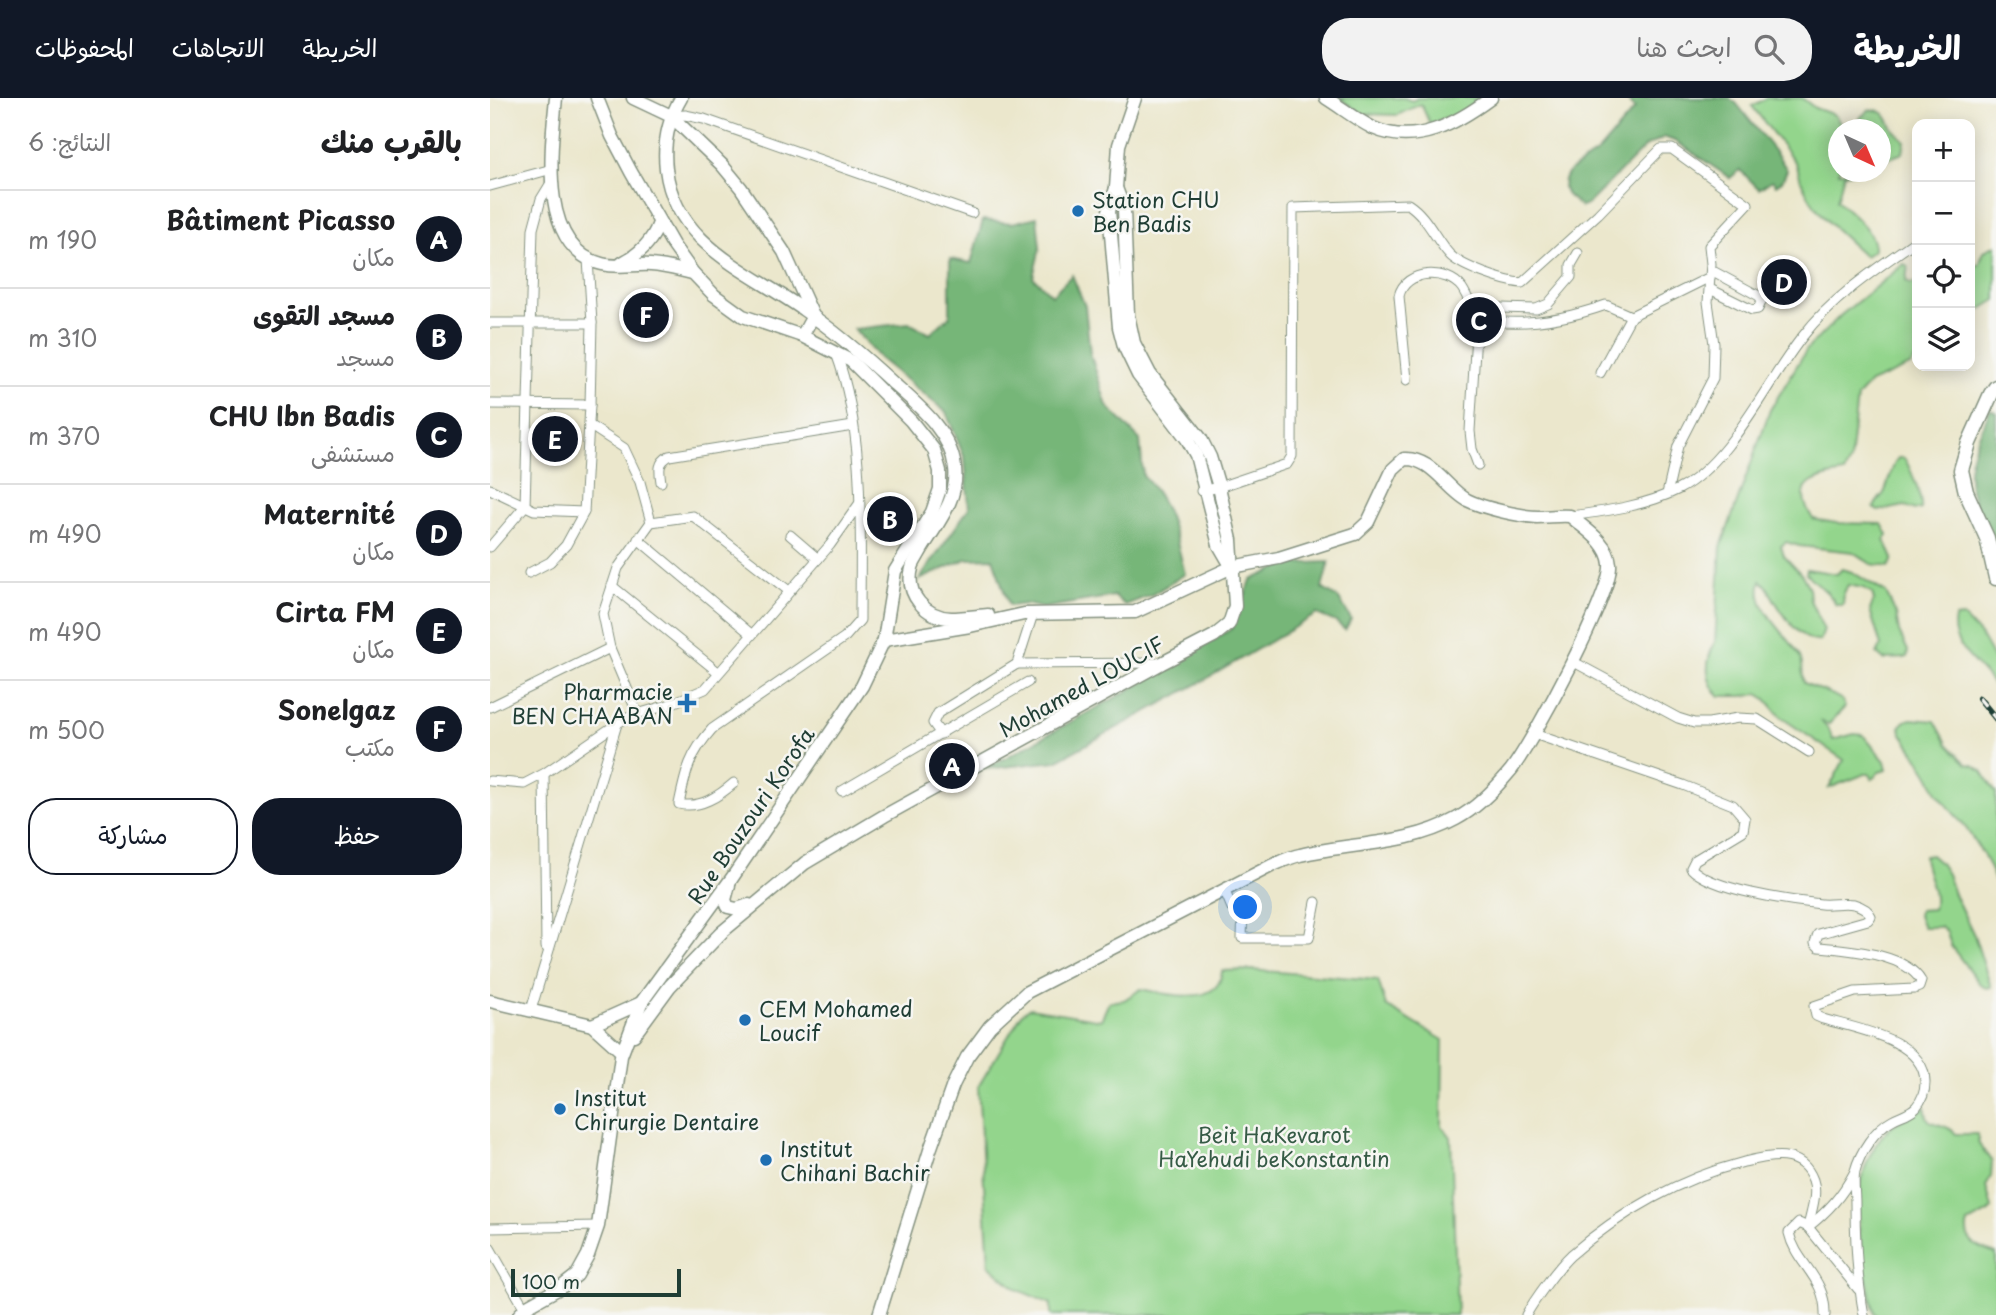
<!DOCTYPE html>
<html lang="ar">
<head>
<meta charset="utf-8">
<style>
	:root { --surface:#fff; --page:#f2f2f2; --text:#202124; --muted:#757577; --line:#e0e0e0; --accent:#111827 }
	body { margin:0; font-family:"Playpen Sans","Playpen Sans Arabic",sans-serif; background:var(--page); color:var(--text); direction:rtl }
	.controls { position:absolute; right:21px; top:21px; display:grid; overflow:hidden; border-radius:14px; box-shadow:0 4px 18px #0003 }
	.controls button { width:63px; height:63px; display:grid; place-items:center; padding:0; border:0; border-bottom:2px solid var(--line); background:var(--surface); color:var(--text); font:35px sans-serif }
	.compass { position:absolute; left:1338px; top:21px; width:63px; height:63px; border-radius:50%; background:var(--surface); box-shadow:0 4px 18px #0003; rotate:136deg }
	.scale { position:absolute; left:21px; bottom:18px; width:170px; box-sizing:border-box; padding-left:7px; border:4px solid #1f3d34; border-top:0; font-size:19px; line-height:24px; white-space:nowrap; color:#1f3d34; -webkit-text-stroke:5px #f6f6f2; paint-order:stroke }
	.you { position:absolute; left:756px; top:810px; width:24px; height:24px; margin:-18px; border:5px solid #fff; border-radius:50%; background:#1a73e8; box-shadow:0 0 0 10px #1a73e833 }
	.badge { display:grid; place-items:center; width:46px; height:46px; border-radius:50%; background:var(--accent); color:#fff; font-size:23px; font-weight:700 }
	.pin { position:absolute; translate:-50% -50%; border:4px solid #fff; box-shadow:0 2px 7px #0006 }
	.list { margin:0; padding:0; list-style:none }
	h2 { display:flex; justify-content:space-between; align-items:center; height:91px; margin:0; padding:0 28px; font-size:30px }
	h2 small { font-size:23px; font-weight:400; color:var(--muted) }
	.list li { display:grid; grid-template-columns:46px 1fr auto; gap:21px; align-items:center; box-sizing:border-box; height:98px; padding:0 28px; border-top:2px solid var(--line) }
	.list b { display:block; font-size:26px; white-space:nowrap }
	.list p { margin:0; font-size:23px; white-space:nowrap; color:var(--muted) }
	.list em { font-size:23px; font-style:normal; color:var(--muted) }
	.actions { display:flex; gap:14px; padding:21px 28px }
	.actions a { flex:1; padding:16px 0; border:2px solid var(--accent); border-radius:28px; text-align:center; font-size:24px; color:var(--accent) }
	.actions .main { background:var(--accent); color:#fff }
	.icon { flex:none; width:38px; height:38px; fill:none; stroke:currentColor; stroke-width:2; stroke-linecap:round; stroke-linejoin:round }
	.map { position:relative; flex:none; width:1506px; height:1217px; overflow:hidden; direction:ltr }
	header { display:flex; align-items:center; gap:42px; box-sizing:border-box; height:98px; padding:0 35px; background:var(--accent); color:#fff }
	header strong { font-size:33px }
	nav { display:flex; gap:38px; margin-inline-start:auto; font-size:24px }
	.search { width:490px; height:63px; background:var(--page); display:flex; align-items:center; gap:18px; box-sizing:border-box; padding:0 24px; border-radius:28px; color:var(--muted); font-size:26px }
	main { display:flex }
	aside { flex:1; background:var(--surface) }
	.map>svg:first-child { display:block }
</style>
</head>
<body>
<header>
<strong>الخريطة</strong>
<div class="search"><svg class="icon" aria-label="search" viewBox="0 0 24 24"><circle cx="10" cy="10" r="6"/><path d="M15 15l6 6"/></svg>ابحث هنا</div>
<nav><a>الخريطة</a><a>الاتجاهات</a><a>المحفوظات</a></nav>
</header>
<main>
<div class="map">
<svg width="1506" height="1217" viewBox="0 0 1506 1217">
	<rect width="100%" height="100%" fill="#f6f6f2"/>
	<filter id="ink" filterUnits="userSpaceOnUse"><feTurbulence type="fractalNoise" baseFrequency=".0143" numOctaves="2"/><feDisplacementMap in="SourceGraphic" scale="14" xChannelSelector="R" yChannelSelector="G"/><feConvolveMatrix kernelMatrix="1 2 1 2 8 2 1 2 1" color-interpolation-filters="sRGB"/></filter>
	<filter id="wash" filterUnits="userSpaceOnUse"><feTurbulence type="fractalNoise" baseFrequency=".00686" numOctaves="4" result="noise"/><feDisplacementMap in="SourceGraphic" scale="28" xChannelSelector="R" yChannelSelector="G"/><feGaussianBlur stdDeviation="1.57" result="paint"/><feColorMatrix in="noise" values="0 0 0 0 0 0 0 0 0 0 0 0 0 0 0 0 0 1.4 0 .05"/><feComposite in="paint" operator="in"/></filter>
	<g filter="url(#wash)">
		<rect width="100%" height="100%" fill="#ebe7cc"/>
		<g fill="#93d58c" stroke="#598960" stroke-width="2">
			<polygon points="849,0 914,0 922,3 928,0 991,0 972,15 940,26 931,6 907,17 872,16"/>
			<path d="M1277,0h35l13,10 20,7 8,13 5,1 -9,1v42h13l-8,2 -7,26c13,13 38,30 37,50l-9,6c-23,-21 -51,-43 -63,-73 -3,-7 -3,-14 -7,-21l-43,-56z"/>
			<path d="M1379,12c15,-1 18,6 23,17 3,5 9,9 13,14l-2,12 -22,8v-31l-31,-1 5,-1 6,-11z"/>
			<polygon points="1506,147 1506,202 1480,218 1480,167 1489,167 1494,153"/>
			<path d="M1414,166l4,2 -2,15 4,3 7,-1v74l-7,9 -40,17 -13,14 -7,65 -6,11c-30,5 -54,11 -31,46l23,4 46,1 6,11 -3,5 8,19 -4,8 -18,-3 -18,-12 -54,-6 -13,-4 -5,4 3,10 18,19 7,13 1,12 14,30 -4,11c-22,3 -45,-39 -54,-56l-5,-4c-9,30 28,52 39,76 4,9 1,17 4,26l29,12 9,5 3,7 -16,17 -7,-2 7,8 4,10 21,-6 9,1 22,26 2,9 -8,2 -7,7 -2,-5h-5l-36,14 15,-28 -62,-42 -16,-19 -8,-5 -15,2h-23c-17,-15 -14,-36 -5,-54l6,-95 49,-137 37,-61 34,-34z"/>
			<path d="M1408,360h6c6,8 19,42 17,51l-6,1 -10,-4 -27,5 -4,-3c2,-7 6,-9 10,-15 6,-12 6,-24 14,-35z"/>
			<path d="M1317,471l30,5 5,-5 10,3 34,21 10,21 3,18 9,19 -1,6c-9,4 -15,-1 -23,3l-7,-6 4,-8 -11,-36 4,-10 -2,-7 -9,-5 -15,-3 -4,8 -1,12h-7c-7,-15 -20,-19 -30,-32z"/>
			<path d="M1473,519l18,19 15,27v28c-10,-25 -49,-42 -41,-73z"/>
			<polygon points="1421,621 1445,623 1458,647 1477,666 1483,667 1492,673 1506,695 1506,784 1494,758 1476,730 1447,695 1438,675 1411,634 1410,629 1415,623"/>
			<path d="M1441,757l9,8 7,11 7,20 20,41 17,52 -5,1 -7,-5 -28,-37 -4,-14 -7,-5h-17l-5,-11 1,-6 14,-1c5,-17 -8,-35 -9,-53z"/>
			<path d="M761,872l127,10 8,26 57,34 -1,86 9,11 6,178h-406v-11l-35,-15 -27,-24 -11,-178 45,-75 7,-4 71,12 8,-18 15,-2 17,-11c24,5 79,19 81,-18z"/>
			<path d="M1435,1009c1,4 1,9 3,12 5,7 19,4 28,15h21l2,10 13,18 -1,14 -5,10 6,22 -3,4 -21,11c-6,20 13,26 28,31v61h-121c-14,-59 -34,-137 13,-186 10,-10 26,-13 37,-22z"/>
		</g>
		<g fill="#76b678" stroke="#4a7a56" stroke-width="2">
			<polygon points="1136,0 1239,0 1246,5 1289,59 1297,72 1292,83 1286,87 1282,82 1269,91 1250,72 1240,80 1187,44 1174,39 1155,49 1097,107 1091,109 1077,97 1073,89 1074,81 1081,72 1108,54 1145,11"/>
			<path d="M547,119l3,31 -7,29 19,18 20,-20 13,31 5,47 17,53 33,34 3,36c27,26 33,63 42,98l-34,21 -26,10 -11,-9 -71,12 -17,-4 -17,2 -16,-48 -27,1 -47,21 50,-72 -4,-49 -19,-47 -67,-54 -25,-29 55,-6 21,11 20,-18v-57l21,4 12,-43 29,3z"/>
			<path d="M1500,311l6,3v139c-10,-23 -28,-53 -27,-79 1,-21 14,-44 21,-63z"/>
			<polygon points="839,464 832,490 849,501 861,521 855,532 846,524 827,516 713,583 566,663 495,671 654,584 741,531 761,482 797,466"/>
		</g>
	</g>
	<g filter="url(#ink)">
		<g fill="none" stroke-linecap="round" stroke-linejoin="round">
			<g stroke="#859280" stroke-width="11">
				<g id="street">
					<polyline points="181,18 195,17 214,21 482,115"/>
					<polyline points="0,88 62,71"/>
					<polyline points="1220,191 1262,212 1268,211 1272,202 1269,198 1221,172"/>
					<polyline points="980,209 1046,211 1058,206 1081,179 1081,167 1088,155"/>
					<polyline points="987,220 980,333 982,351 988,367"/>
					<polyline points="0,225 102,225"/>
					<polyline points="1110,275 1141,218"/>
					<path d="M917,282l-8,-84c6,-27 48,-28 63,-8 6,9 10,21 15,30 42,10 89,1 129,-13l25,11 79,-39"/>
					<polyline points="0,306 100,307"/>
					<polyline points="99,327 134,350 150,384 161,424"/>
					<path d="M171,384c-2,-13 -3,-19 8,-26l184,-30"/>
					<polyline points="0,391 44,412 94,414"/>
					<path d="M711,393l18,-4 68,-23 5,-8 1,-248 115,-4c19,12 27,35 42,51 12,12 55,27 72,28l76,-69 63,-65h11l76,55 -39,42 2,18 -3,38 6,42 -1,34 -35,68 -11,48"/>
					<path d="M1080,418c37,-5 76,-10 109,-27 52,-27 87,-107 124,-153 30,-39 74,-68 114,-96"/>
					<polyline points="161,424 203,418 299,493"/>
					<polyline points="300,437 328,461"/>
					<polyline points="148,441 261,536"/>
					<polyline points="0,449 35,408 43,131 51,101 62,83"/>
					<polyline points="39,475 60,464 76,447 94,414 100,307 102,225 98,161"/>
					<polyline points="122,488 228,574"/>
					<polyline points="1082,563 1188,620 1204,625 1219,625 1248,620 1267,621 1319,654"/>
					<polyline points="527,566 543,516"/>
					<polyline points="0,609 120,550"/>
					<polyline points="147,614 120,550 113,516 128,470 161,424"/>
					<polyline points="451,636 443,625 448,615 527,566 670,565"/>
					<path d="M1044,636l149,51 50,20 12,14 -2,12 -48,29 -4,8c20,22 100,33 130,36 11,1 22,-2 33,0 7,2 14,5 17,12l-3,4 -50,14 -3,9 4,4c29,3 86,6 102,34l-2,6 -5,2 -59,3 -41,14 2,10 7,3c30,9 103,20 102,64 0,9 -3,17 -9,24 -7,7 -15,8 -24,13 -17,9 -32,32 -37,51 -2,9 0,22 0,32 0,38 2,75 9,112"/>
					<polyline points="54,676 56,849"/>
					<polyline points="0,683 34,686 55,675 137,619 178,607 215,591 340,447 369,406"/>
					<path d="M244,685c-15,13 -34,26 -55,21 7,-33 10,-49 33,-75l133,-92 15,-17c0,-85 6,-186 -24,-267"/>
					<polyline points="352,693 538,584"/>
					<polyline points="734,791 742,810 753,809 752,840 819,840 826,804"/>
					<polyline points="41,912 127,626"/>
					<polyline points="0,1130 108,1128"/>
					<polyline points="0,1150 35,1211"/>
					<path d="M1036,1217c9,-16 32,-48 45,-60 49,-43 110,-77 173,-93 25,-6 57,-14 69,18 5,14 -2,32 -5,47l50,62"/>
					<path d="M1335,1217c1,-38 -29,-51 -36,-82l10,-10 9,4c20,-16 34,-31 46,-54"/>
				</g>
			</g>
			<g stroke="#859280" stroke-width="15">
				<g id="secondary">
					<path d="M66,0c-5,50 -18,150 46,166 16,4 33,0 49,1 14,1 28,5 42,8"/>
					<polyline points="143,0 181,18 232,67 251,90 294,154 323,218 312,238"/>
					<path d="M191,0c-13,22 -18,45 -15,71 9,76 83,102 138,141 32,22 62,48 90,74 25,22 57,48 61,84 4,33 -21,59 -36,86 -2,4 -6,9 -7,14 -7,26 13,49 39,50 12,0 25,-2 37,-3"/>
					<polyline points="645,0 629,47 626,90 619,113 629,229 634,248 648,277 697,341 706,357 729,447 740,466"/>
					<path d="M836,0c16,10 31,22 47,30 43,19 84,-5 118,-30"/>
					<path d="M132,165c18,-9 30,-21 37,-40"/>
					<polyline points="239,787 235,802 238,809 247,811 259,807"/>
					<polyline points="0,903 102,927 132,954"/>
					<polyline points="102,927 151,905"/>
					<polyline points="144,937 180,888 232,834 315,765 394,718 672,565 724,538 739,526 745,508 741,442 729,389 720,359 711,341 660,276 644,245 638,217 634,111 626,90"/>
					<polyline points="29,1217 39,1207 73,1188 87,1177 98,1157 108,1128 131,958 151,905 242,780 372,588 394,542 405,473 442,414 450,391 450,373 444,352 421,323 361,263 312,238 253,218 224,197 203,175 183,147 141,74 122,38 107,0"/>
					<path d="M389,1217l51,-165 23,-65 14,-28 23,-31 37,-34 244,-126c9,-4 19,-9 29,-11 53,-13 107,-9 156,-36 21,-11 40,-31 55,-49 21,-27 102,-177 99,-206 -2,-22 -25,-35 -40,-48 -11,-1 -22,1 -33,1 -18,-1 -54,-9 -70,-17 -21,-12 -36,-43 -63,-41l-11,10 -25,53 -13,12 -76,24 -47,9 -97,45 -111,2 -54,12 -86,14"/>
				</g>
			</g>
			<g stroke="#859280" stroke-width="17">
				<polyline id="primary" points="1506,289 1501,296 1479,345 1471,372 1476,394 1497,440 1506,480"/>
			</g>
			<use href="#street" stroke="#fff" stroke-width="9"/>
			<use href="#secondary" stroke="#fff" stroke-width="12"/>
			<use href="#primary" stroke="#fff" stroke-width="14"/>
			<g stroke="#1f3d34" stroke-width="6">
				<polyline id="rail" points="1489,600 1506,621"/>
			</g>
			<use href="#rail" stroke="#f6f6f2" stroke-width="3.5" stroke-dasharray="10" stroke-linecap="butt"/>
		</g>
	</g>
	<g fill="#1f6fb2" stroke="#f6f6f2" stroke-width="2.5">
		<circle cx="588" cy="113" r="7"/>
		<path d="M193.5 594.5h7v7h7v7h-7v7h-7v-7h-7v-7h7z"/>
		<circle cx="255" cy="922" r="7"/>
		<circle cx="70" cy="1011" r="7"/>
		<circle cx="276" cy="1062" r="7"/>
	</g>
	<g text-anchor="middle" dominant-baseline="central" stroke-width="5" stroke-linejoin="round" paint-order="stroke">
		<g font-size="21" fill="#1f3d34" stroke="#f6f6f2" text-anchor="start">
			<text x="602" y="101">Station CHU<tspan x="602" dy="24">Ben Badis</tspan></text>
			<text x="183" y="593" text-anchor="end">Pharmacie<tspan x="183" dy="24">BEN CHAABAN</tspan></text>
			<text x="269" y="910">CEM Mohamed<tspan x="269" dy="24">Loucif</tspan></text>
			<text x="84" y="999">Institut<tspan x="84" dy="24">Chirurgie Dentaire</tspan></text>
			<text x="290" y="1050">Institut<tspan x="290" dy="24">Chihani Bachir</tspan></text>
		</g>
		<g font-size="21" fill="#1f3d34" stroke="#f6f6f2">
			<text transform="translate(591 588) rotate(-29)">Mohamed LOUCIF</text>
			<text transform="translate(260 717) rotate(-56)">Rue Bouzouri Korofa</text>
		</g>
		<g font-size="21" fill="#365b46" stroke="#f6f6f2">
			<text x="784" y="1036">Beit HaKevarot<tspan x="784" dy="24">HaYehudi beKonstantin</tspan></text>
		</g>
	</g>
</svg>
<div class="controls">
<button>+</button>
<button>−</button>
<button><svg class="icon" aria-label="locate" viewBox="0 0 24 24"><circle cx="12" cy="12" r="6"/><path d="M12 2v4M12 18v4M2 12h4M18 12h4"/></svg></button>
<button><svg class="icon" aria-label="layers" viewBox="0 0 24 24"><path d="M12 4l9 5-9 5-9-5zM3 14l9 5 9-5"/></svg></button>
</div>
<svg class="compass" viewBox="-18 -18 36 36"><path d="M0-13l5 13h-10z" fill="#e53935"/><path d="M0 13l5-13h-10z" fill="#757577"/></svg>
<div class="scale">100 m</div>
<div class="you"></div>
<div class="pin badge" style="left:462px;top:668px">A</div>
<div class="pin badge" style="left:400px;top:421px">B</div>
<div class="pin badge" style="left:989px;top:222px">C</div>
<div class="pin badge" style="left:1294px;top:184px">D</div>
<div class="pin badge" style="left:65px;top:341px">E</div>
<div class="pin badge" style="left:156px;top:217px">F</div>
</div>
<aside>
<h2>بالقرب منك<small>النتائج: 6</small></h2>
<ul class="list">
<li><span class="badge">A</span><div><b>Bâtiment Picasso</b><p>مكان</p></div><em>190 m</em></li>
<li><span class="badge">B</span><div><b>مسجد التقوى</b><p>مسجد</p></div><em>310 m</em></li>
<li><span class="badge">C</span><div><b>CHU Ibn Badis</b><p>مستشفى</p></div><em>370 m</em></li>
<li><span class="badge">D</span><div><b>Maternité</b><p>مكان</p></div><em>490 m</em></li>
<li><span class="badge">E</span><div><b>Cirta FM</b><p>مكان</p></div><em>490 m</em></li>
<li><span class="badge">F</span><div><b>Sonelgaz</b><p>مكتب</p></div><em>500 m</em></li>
</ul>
<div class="actions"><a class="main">حفظ</a><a>مشاركة</a></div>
</aside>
</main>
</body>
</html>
